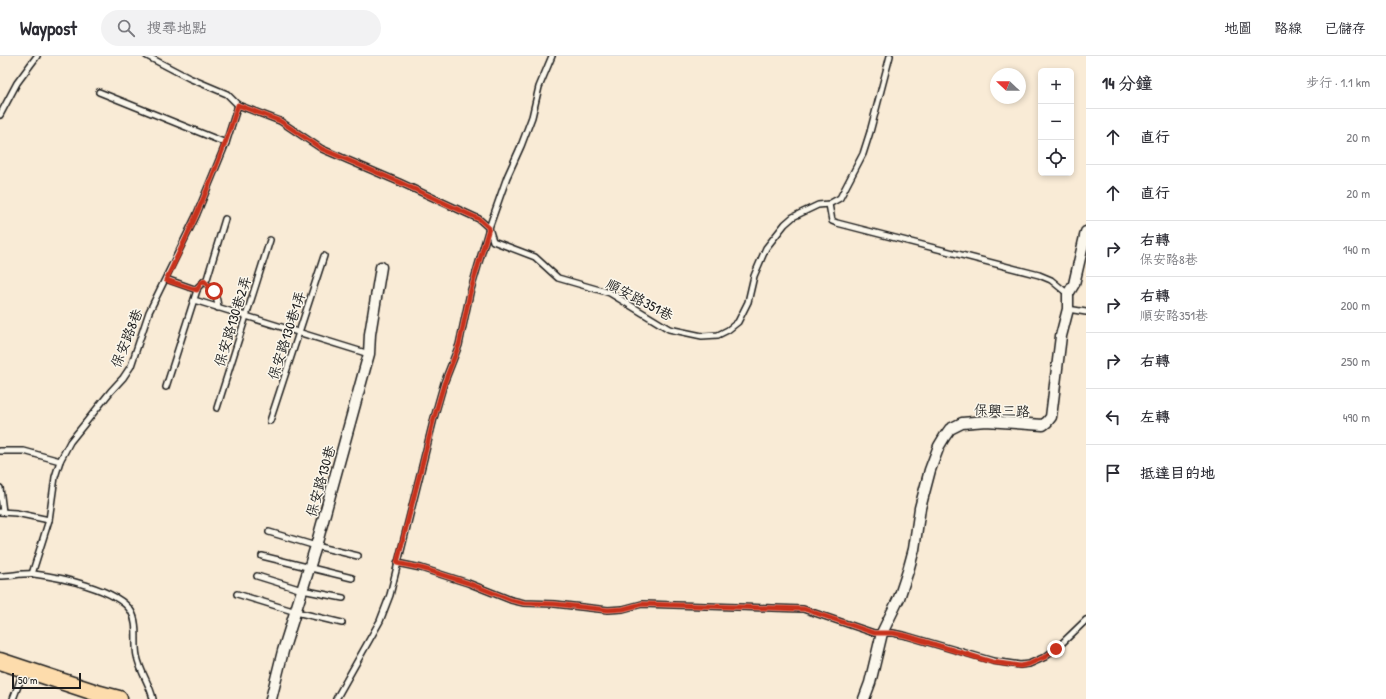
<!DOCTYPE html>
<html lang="zh-TW">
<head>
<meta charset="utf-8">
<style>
	:root { --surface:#fff; --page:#f2f2f3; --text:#2b2b33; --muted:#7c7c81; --line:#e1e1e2 }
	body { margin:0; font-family:"Patrick Hand","LXGW WenKai TC",sans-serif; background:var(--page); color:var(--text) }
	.controls { position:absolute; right:12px; top:12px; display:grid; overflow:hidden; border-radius:6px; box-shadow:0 2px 6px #0003 }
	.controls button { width:36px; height:36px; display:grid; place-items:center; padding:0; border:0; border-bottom:1px solid var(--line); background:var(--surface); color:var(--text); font:20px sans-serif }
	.compass { position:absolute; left:990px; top:12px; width:36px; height:36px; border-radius:50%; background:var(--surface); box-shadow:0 2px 6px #0003; rotate:292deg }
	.scale { position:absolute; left:12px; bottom:10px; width:69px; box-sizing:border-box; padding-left:4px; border:2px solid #1c1c1c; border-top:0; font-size:11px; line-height:14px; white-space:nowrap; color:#1c1c1c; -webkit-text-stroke:3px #fbf7ec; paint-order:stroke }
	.stop { position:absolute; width:12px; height:12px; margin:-9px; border:3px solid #c8321e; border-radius:50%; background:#fff }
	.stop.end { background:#c8321e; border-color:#fff; box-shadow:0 1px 4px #0008 }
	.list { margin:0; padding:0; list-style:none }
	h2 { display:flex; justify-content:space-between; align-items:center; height:52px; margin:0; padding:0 16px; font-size:17px }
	h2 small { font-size:13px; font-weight:400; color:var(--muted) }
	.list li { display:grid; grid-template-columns:26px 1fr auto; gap:12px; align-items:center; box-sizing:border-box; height:56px; padding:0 16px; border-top:1px solid var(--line) }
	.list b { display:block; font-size:15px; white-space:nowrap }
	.list p { margin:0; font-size:13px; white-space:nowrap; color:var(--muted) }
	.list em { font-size:13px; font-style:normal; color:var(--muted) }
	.icon { flex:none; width:22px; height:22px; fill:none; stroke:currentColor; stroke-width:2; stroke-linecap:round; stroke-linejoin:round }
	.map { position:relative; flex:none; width:1086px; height:643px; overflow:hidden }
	header { display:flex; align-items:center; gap:24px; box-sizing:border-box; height:56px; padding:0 20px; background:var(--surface); border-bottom:1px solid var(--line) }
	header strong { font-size:19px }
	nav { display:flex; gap:22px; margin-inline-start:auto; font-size:14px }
	.search { width:280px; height:36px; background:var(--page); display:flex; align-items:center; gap:10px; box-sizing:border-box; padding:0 14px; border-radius:22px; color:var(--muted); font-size:15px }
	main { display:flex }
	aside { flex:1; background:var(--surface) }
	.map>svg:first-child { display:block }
</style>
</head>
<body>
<header>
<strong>Waypost</strong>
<div class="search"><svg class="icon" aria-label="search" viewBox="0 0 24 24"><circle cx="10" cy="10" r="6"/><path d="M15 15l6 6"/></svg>搜尋地點</div>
<nav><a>地圖</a><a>路線</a><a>已儲存</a></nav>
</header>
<main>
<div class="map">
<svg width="1086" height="643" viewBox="0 0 1086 643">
	<rect width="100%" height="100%" fill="#f9ebd6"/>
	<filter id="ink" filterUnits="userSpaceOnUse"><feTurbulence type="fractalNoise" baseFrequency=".025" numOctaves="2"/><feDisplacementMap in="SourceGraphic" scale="8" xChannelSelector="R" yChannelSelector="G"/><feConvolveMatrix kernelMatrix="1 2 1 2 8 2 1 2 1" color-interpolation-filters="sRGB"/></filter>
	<g filter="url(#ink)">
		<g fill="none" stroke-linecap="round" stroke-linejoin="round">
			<g stroke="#1c1c1c" stroke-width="8">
				<g id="service">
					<polyline points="147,0 189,22 227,38 238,49 280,65 322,93 399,126 479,163 489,172 493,185 535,201 558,222 610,237 669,273 702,280 718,279 728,274 738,266 748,246 754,220 766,192 785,168 793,161 799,158 818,149 829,148 840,142 863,98 870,76 890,0"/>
					<polyline points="99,36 226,87"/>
					<polyline points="0,59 17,27 37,0"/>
					<polyline points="829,148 832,165 837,167 1039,219 1051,224 1068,238"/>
					<polyline points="166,223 197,234"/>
					<path d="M204,225c10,10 13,13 14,27"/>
					<polyline points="194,244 369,298"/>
					<polyline points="1068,253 1086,256"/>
					<polyline points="166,331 198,231 207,223 225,163"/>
					<polyline points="217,352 270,184"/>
					<polyline points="270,365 324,200"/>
					<polyline points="0,395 24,395 60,405"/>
					<polyline points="0,432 3,456"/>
					<polyline points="0,456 16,457 49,464"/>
					<polyline points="269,476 316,490 358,500"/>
					<polyline points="262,500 352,522"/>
					<polyline points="397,507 421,512 468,527 511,544 524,547 555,548 608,554 623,553 642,548 803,553 874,577 893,577 907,580 993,605 1020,609 1029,608 1045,601 1056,593 1086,564"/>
					<polyline points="32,518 49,464 55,421 60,405 70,386 111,335 123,322 131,310 149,256 196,160 226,87 238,49"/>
					<path d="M0,520c11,0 23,-3 34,-2 25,3 83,15 97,37 8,13 3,32 6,45 3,16 13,28 16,43"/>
					<polyline points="257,520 302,534 343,542"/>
					<polyline points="237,538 296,556 342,567"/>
					<polyline points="13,643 21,622"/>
					<polyline points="336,643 380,565 390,539 434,362 444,327 459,289 470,237 489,172 507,121 521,90 532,61 539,31 552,0"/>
				</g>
			</g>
			<g stroke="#1c1c1c" stroke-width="13">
				<g id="minor">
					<polyline points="271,643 283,595 316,490 365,312 369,298 370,278 381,211"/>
					<polyline points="864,643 870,627 882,577 899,542 908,515 914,493 920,452 930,414 939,390 945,380 950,373 962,367 986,365 1043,369 1047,366 1051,361 1061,280 1068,253 1068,238 1074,228 1086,176"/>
				</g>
			</g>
			<g stroke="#1c1c1c" stroke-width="19">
				<polyline id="primary" points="0,605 100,638 119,643"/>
			</g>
			<use href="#service" stroke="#fbf7ec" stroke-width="5"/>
			<use href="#minor" stroke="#fbf7ec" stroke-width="10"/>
			<use href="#primary" stroke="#fddcac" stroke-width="16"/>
		</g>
	</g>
	<g fill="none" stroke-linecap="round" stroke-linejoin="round" filter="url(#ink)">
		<path stroke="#c8321e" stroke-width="5" d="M214,235l-10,-10 -4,3 -3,6 -31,-10c28,-57 53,-115 72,-175l42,16 42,28 77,33 80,37 10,9 -19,65 -11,52 -15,39 -10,34 -37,145 24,5 47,15 43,17 13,3 31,1 53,6 15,-1 19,-5 162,5 70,24h19l14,3 85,26 28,4 9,-2 16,-7 11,-8"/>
	</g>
	<g text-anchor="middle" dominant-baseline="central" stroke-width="3" stroke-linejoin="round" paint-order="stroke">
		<g font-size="14" fill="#1c1c1c" stroke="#fbf7ec">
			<text transform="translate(640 243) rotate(28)">順安路351巷</text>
			<text transform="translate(232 265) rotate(-73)">保安路130巷2弄</text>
			<text transform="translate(286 279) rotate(-72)">保安路130巷1弄</text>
			<text transform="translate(126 282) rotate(-68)">保安路8巷</text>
			<text transform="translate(1002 354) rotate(2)">保興三路</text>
			<text transform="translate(320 425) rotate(-74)">保安路130巷</text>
		</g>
	</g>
</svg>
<div class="controls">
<button>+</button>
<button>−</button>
<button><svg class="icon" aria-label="locate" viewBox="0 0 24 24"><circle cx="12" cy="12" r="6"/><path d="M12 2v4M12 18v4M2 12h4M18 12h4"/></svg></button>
</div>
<svg class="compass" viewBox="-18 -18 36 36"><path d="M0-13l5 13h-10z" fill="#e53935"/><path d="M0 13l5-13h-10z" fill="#7c7c81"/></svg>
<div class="scale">50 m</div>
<div class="stop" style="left:214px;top:235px"></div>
<div class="stop end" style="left:1056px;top:593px"></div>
</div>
<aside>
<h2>14 分鐘<small>步行 · 1.1 km</small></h2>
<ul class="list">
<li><svg class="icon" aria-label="ahead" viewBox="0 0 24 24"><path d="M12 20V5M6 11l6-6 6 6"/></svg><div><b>直行</b></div><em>20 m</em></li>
<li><svg class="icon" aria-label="ahead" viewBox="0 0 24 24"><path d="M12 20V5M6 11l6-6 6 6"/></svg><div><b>直行</b></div><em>20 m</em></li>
<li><svg class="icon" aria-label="right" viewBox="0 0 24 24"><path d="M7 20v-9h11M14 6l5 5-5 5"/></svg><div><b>右轉</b><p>保安路8巷</p></div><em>140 m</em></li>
<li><svg class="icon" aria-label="right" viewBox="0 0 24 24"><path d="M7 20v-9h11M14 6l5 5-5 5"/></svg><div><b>右轉</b><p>順安路351巷</p></div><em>200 m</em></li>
<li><svg class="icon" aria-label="right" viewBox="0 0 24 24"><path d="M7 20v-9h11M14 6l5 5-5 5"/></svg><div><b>右轉</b></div><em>250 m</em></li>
<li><svg class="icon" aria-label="left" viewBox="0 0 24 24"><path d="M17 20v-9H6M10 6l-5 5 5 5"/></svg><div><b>左轉</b></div><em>490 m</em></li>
<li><svg class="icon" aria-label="arrive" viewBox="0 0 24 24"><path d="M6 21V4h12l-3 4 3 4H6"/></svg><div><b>抵達目的地</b></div></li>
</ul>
</aside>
</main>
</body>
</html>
